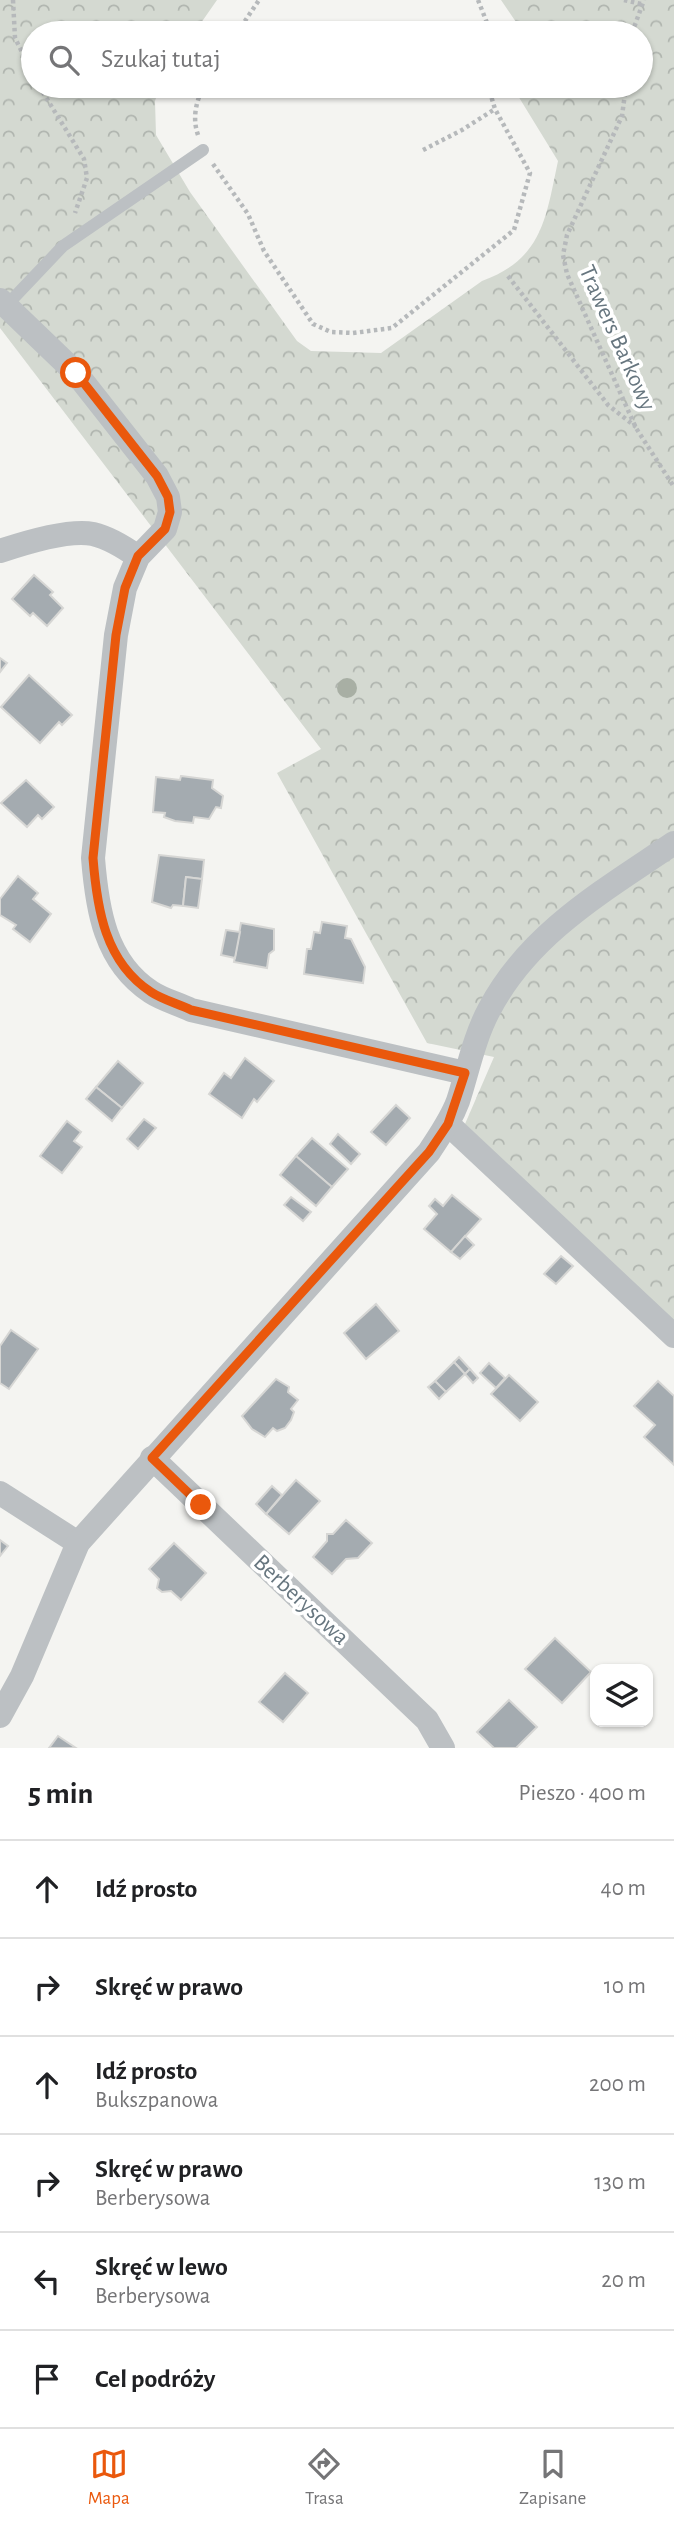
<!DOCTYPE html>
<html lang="pl">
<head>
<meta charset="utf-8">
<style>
	:root { --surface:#fff; --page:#f6f6f6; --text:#202124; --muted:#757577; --line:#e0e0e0; --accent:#ea580c }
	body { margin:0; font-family:"Alegreya Sans",sans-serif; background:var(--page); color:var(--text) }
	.controls { position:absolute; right:21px; bottom:21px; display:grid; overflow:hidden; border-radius:14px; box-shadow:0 2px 5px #0004 }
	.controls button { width:63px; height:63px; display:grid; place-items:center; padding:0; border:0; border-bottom:2px solid var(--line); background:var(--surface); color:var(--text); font:35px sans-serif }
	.stop { position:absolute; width:21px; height:21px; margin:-16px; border:5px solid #ea580c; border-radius:50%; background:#fff }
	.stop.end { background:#ea580c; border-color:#fff; box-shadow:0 2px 7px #0008 }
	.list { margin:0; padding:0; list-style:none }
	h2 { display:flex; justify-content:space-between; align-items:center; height:91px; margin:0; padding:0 28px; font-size:30px }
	h2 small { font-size:23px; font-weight:400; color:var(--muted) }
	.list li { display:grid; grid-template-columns:46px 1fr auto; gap:21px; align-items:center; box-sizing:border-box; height:98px; padding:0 28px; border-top:2px solid var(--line) }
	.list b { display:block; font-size:26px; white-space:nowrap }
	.list p { margin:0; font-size:23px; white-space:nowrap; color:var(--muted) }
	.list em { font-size:23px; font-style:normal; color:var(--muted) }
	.icon { flex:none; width:38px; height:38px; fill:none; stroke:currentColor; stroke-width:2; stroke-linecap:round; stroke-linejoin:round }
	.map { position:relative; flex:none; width:674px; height:1748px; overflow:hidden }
	.search { position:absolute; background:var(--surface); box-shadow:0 2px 5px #0004; left:21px; right:21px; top:21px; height:77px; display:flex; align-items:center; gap:18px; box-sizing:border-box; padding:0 24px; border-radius:38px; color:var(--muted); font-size:26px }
	.sheet { height:679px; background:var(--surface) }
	nav { display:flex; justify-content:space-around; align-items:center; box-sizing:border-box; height:98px; border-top:2px solid var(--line); background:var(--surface); font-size:19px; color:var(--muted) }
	nav a { display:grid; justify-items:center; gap:4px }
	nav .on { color:var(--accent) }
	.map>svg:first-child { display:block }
</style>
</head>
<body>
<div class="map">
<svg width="674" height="1748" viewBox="0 0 674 1748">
	<defs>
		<pattern id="forest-crowns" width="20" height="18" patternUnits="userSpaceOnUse" patternTransform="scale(1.75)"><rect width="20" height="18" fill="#d4d9d1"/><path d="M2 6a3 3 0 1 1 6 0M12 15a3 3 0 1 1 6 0" fill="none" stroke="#b0b5af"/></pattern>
	</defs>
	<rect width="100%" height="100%" fill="#f4f4f1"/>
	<path fill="url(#forest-crowns)" d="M0,0h217l-23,33h-161v53h127l-5,15 1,34 34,57 107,149 14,10 70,2 101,-72c61,-22 64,-64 76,-120l-46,-75h129v-53h-122l-1,-8 -17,-25h173v1324l-209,-200 29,-67 -67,-14 -150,-270 44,-24 -321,-421z"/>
	<g fill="#a4abb0" stroke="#d6d6d4" stroke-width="2">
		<polygon points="34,575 53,592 50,595 63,608 47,626 33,613 30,616 12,599"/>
		<polygon points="0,658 7,663 0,672"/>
		<polygon points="29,675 72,715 62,725 59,722 40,743 1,707"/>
		<polygon points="181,776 213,780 212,788 223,796 221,808 216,807 209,819 194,817 193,823 175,821 164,817 165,813 153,812 156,777 180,780"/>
		<polygon points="26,780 54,807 42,819 38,815 27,827 1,803"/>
		<polygon points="159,855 204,860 202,879 186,877 183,906 173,905 171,908 152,902"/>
		<polygon points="18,876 38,893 33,899 51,914 30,942 13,929 16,925 0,915 0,899"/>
		<polygon points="186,877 202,879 198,908 183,906"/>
		<polygon points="322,922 347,926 345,938 351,939 365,967 363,983 304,974 307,949 311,949 314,932 320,933"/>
		<polygon points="241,923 274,929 274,950 269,954 267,968 234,962"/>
		<polygon points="226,930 240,932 235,958 221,955"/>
		<polygon points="245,1058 274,1081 257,1102 254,1099 242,1118 209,1094 224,1073 231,1078"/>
		<polygon points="118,1061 143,1083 122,1108 96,1087"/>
		<polygon points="96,1087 122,1108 112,1121 86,1099"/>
		<polygon points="396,1105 410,1118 386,1145 371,1132"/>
		<polygon points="144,1119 156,1128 138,1149 127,1139"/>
		<polygon points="67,1121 81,1132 74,1141 82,1147 62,1173 40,1156"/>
		<polygon points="338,1134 360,1154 351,1164 330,1144"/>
		<polygon points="312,1138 348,1169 332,1187 296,1156"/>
		<polygon points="296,1156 332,1187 316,1206 280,1175"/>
		<polygon points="452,1195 481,1219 451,1252 424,1229 437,1214 429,1206 435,1199 443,1206"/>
		<polygon points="291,1197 311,1212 303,1221 284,1205"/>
		<polygon points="465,1236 474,1245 460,1259 451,1252"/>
		<polygon points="561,1256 573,1266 556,1284 544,1274"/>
		<polygon points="376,1304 399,1331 366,1359 344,1333"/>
		<polygon points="11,1330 38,1349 9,1389 0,1383 0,1346"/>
		<polygon points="459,1357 470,1369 465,1374 454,1362"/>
		<polygon points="454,1362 465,1374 446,1392 435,1381"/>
		<polygon points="489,1363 505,1378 496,1388 480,1373"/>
		<polygon points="470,1369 478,1378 473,1383 465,1374"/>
		<polygon points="509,1375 538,1402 520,1421 491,1394"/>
		<polygon points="276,1379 289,1387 288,1392 298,1400 291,1409 294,1412 291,1420 285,1428 277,1431 273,1428 265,1437 252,1429 242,1416"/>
		<polygon points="435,1381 446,1392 439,1399 428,1387"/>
		<polygon points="658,1381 674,1396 674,1465 644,1437 655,1425 634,1406"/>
		<polygon points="296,1480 320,1501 289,1534 266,1514"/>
		<polygon points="272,1486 282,1495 266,1514 256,1504"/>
		<polygon points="346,1520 372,1543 358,1558 346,1559 332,1574 313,1557 327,1541 327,1534 333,1534"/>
		<polygon points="0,1540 8,1546 0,1556"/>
		<polygon points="174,1543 206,1573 181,1600 171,1591 162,1592 157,1588 159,1579 149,1569"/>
		<polygon points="555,1638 591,1672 562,1703 525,1669"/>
		<polygon points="285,1673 308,1693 283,1722 259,1702"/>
		<polygon points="509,1700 537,1727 516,1748 494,1748 477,1732"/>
		<polygon points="58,1736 76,1748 49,1748"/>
	</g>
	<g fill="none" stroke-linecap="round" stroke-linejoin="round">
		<g stroke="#b6b9bb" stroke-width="4.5" stroke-dasharray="3.5 3.5" stroke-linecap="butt">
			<polyline points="13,0 15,38 33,74"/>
			<polyline points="478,0 491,33"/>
			<polyline points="624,0 641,4"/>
			<polyline points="237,33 259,0"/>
			<polyline points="632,33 644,0"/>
			<polyline points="39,86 84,159 87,178 75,213"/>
			<polyline points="626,86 622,116 567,235 563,255 567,274 636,428 674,487"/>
			<path d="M198,135c-6,-17 -2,-34 6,-49"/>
			<polyline points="423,150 462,130 495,109"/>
			<polyline points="213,164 248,214 264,251 313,324 331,332 353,333 392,328 514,230 530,173 495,109 488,86"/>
			<polyline points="508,276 608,405 636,427"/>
		</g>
		<polyline stroke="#bcc0c3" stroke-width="12" points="6,306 63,246 203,150"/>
		<g stroke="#bcc0c3" stroke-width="24">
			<path d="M0,300l76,73 81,103 11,21 2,15 -5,17 -27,28 -13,31 -9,47 -23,223c4,51 12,104 58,134 12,8 28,12 40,18l274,63"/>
			<path d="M0,551c24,-8 69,-22 93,-17 17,4 31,13 45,23"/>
			<polyline points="448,1124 674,1336"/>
			<polyline points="152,1458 427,1720 443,1748"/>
			<polyline points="0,1493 78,1543"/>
			<path d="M0,1716l22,-40 56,-133 351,-391c11,-17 22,-32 29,-51 10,-31 16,-63 31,-91 40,-77 116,-120 185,-167"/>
		</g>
	</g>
	<circle fill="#a8afa4" cx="347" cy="688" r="10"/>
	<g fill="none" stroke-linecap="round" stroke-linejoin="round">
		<path stroke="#ea580c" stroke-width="9" d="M76,373l81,103 11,21 2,15 -5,17 -27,27 -13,32 -9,47 -23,223c4,51 12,104 58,134 12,8 28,12 40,18l274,63 -17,51 -19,28 -277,306 49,47"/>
	</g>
	<g text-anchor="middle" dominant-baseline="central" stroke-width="7" stroke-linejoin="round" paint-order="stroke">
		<g font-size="24" fill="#67767f" stroke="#fff">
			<text transform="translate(617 338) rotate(66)">Trawers Barkowy</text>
			<text transform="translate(301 1600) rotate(43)">Berberysowa</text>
		</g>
	</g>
</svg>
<div class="controls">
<button><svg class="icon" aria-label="layers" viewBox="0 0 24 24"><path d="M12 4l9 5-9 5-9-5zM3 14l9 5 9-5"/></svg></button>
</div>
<div class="stop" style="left:76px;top:373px"></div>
<div class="stop end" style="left:201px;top:1505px"></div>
<div class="search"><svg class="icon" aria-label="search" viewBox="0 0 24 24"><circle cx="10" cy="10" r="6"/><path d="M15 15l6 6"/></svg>Szukaj tutaj</div>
</div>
<section class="sheet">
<h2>5 min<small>Pieszo · 400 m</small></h2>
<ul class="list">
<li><svg class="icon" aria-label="ahead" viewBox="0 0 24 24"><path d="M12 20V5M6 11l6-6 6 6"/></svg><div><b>Idź prosto</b></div><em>40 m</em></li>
<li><svg class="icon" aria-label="right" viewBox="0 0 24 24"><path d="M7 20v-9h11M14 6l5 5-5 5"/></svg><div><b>Skręć w prawo</b></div><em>10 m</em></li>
<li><svg class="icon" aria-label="ahead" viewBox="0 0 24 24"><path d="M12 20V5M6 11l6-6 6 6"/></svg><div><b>Idź prosto</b><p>Bukszpanowa</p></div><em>200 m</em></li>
<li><svg class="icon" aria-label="right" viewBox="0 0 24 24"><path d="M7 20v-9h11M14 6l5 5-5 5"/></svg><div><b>Skręć w prawo</b><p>Berberysowa</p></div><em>130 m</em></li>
<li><svg class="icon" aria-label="left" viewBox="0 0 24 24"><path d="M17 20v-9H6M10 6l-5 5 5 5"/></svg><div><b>Skręć w lewo</b><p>Berberysowa</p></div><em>20 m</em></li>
<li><svg class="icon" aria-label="arrive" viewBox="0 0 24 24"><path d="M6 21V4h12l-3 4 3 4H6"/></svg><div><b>Cel podróży</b></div></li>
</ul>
</section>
<nav>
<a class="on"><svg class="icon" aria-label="map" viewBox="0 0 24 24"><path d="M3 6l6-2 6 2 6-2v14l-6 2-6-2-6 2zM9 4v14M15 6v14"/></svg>Mapa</a>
<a><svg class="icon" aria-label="directions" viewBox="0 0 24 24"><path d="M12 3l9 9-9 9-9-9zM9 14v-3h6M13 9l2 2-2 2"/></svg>Trasa</a>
<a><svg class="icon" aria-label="saved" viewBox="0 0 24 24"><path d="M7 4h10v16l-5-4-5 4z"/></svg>Zapisane</a>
</nav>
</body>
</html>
